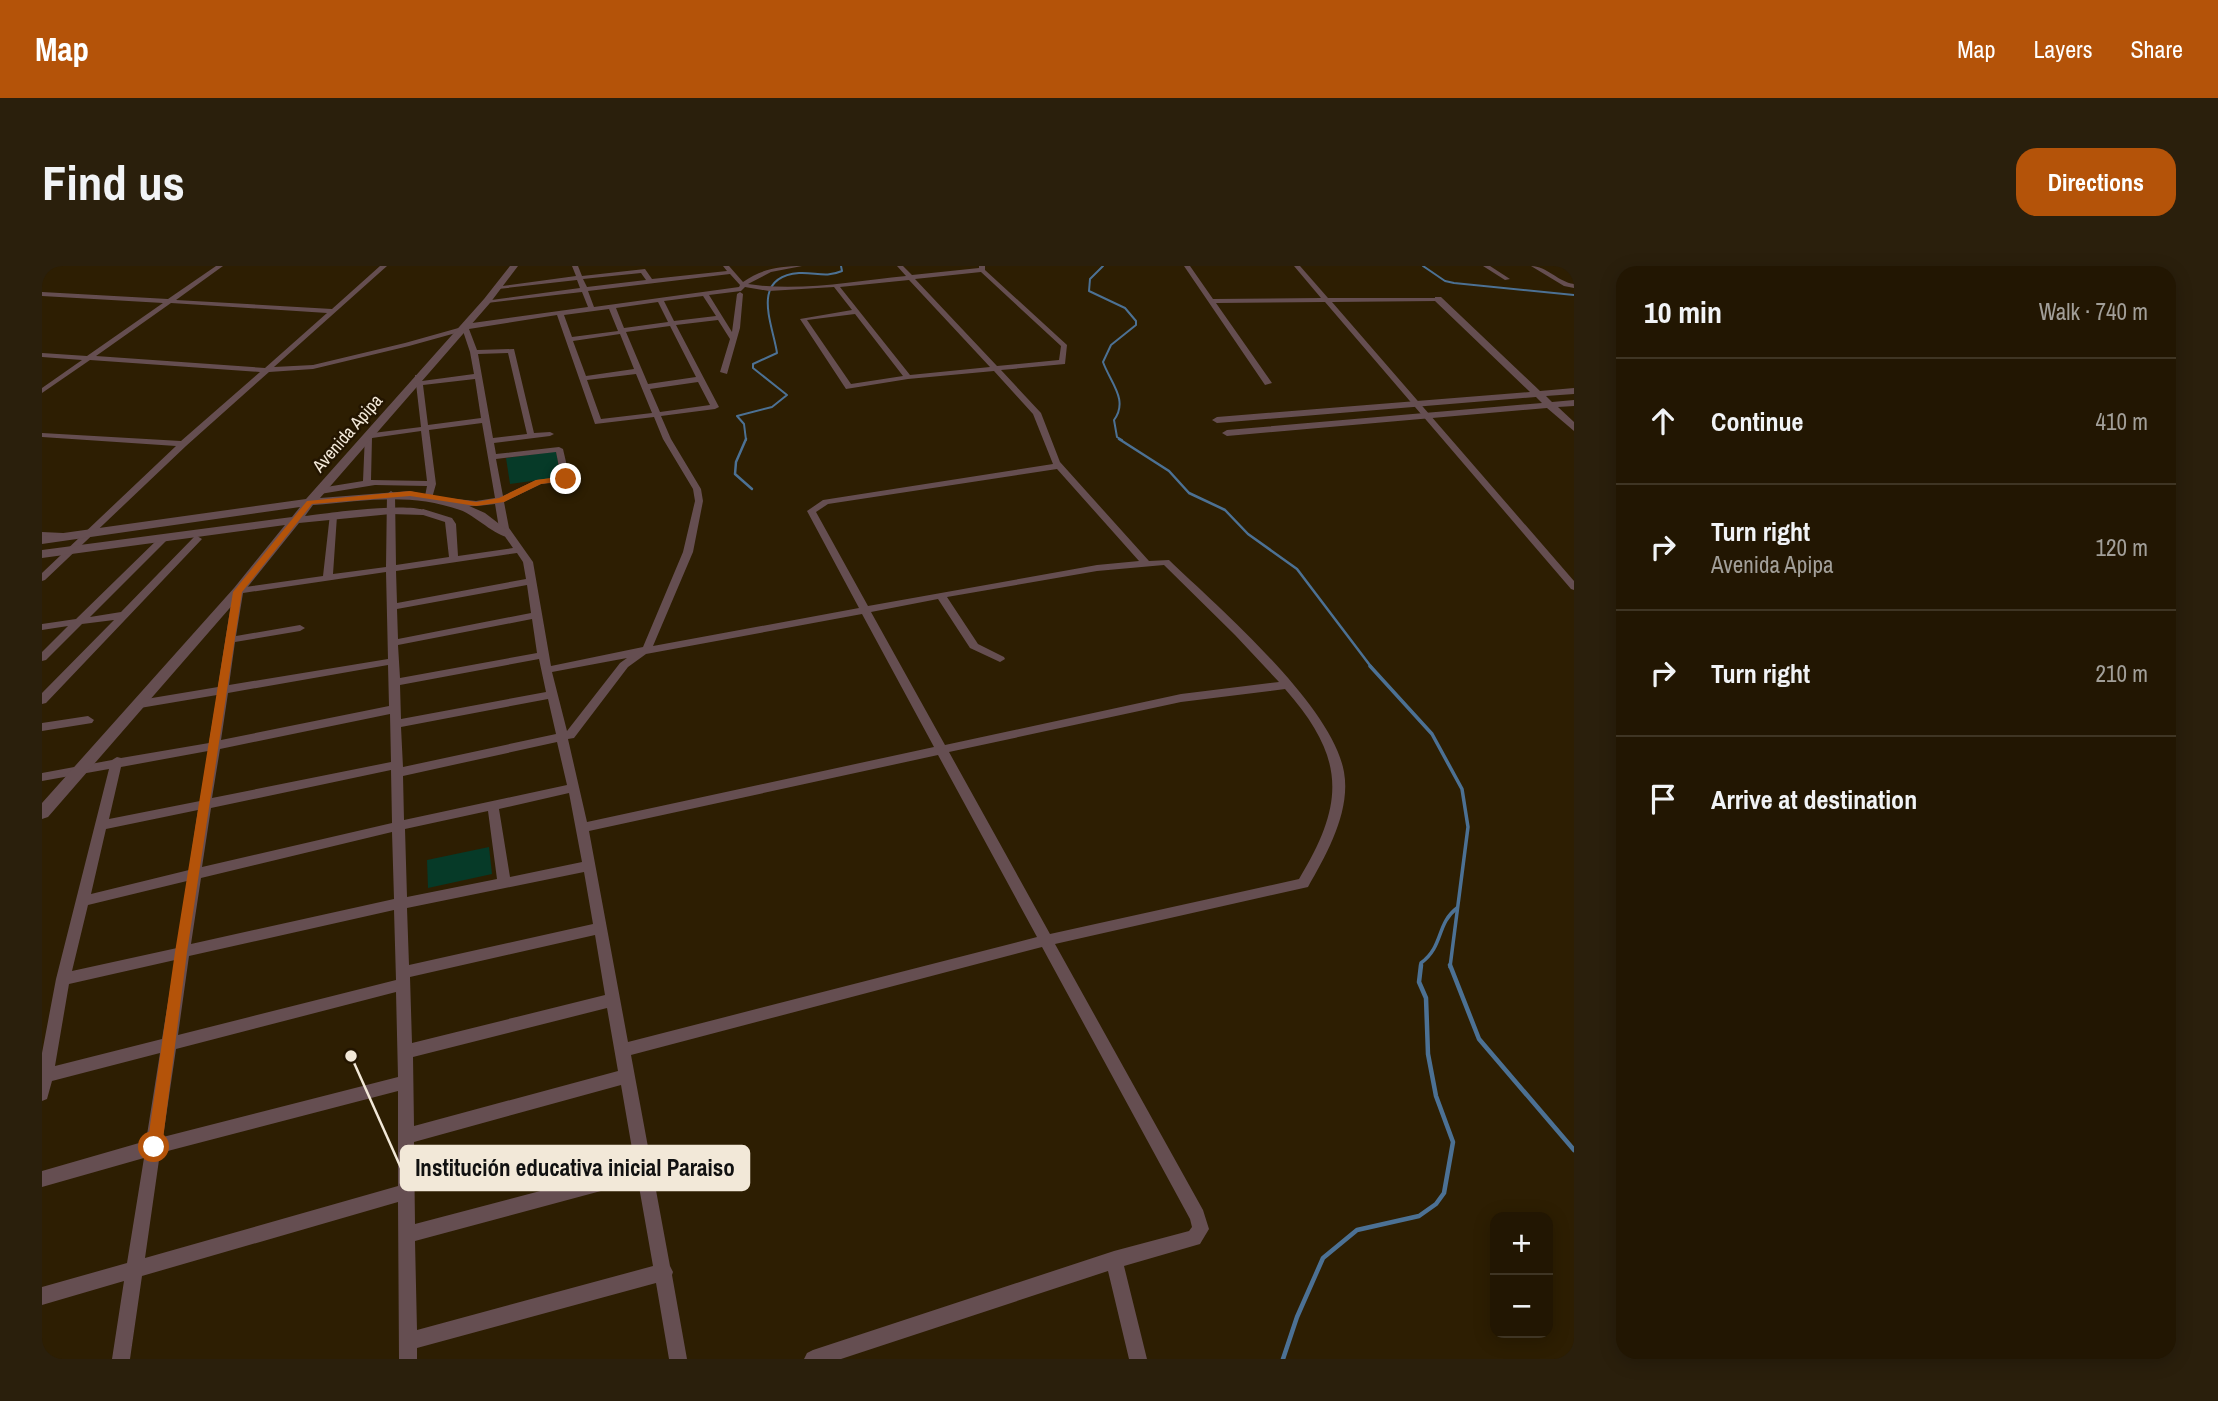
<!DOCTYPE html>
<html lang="en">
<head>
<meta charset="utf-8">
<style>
	:root { --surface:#221602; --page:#2a1f0c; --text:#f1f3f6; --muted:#a29f99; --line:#3f3524; --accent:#b45309 }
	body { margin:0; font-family:"Archivo Narrow",sans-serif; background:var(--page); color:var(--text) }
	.controls { position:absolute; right:21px; bottom:21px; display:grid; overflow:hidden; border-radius:14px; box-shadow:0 4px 18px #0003 }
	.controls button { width:63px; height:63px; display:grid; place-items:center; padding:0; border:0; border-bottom:2px solid var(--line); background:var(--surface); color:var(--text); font:35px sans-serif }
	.stop { position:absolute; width:21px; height:21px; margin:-16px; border:5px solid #b45309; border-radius:50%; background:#fff }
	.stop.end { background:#b45309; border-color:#fff; box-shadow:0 2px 7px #0008 }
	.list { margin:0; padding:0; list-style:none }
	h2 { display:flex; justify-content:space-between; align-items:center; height:91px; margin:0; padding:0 28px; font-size:30px }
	h2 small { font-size:23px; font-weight:400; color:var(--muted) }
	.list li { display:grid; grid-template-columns:46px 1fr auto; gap:21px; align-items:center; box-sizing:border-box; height:126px; padding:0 28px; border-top:2px solid var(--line) }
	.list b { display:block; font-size:26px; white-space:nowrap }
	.list p { margin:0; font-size:23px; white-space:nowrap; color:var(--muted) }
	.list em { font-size:23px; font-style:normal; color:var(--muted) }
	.icon { flex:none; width:38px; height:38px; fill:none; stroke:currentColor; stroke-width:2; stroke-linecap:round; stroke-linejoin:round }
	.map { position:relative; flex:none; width:1532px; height:1093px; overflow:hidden; border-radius:21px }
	header { display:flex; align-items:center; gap:42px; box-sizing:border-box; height:98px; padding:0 35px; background:var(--accent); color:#fff }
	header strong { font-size:33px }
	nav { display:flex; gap:38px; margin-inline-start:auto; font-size:24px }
	.intro { display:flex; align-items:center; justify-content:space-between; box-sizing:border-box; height:168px; padding:0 42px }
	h1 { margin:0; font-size:49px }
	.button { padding:18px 32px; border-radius:21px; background:var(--accent); color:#fff; font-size:24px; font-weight:700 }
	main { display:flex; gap:42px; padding:0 42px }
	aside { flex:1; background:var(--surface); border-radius:21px; box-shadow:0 4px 18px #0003 }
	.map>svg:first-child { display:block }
</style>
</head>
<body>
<header>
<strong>Map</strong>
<nav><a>Map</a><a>Layers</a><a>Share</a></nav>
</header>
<div class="intro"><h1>Find us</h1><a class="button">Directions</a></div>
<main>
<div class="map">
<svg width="1532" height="1093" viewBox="0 0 1532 1093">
	<rect width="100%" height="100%" fill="#2d1e02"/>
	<g fill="#063a28">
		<polygon points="514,185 519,211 468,218 464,192"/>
		<polygon points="447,581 450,608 386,622 385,594"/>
	</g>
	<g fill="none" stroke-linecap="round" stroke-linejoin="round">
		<g stroke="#4c7194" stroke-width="2">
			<path d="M1061,0l-13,13 -1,12 36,17 11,13v4l-25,20 -8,17c7,20 26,38 11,58l3,17 5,3"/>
			<polyline points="1381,0 1403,15 1412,17 1532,29"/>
			<path d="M704,174l-2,-16 -7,-8 35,-9 15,-12 -34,-27v-4l24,-11c-4,-28 -28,-76 22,-80 16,-1 27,5 43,-2l-1,-5"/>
		</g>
		<g stroke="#4c7194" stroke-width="2.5">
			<polyline points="704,173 694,196 693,208 710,223"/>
			<polyline points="1077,173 1127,205 1147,227 1183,244 1206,268 1255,303 1330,402"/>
		</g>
		<g stroke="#4c7194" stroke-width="3.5">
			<polyline points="1328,400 1390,468 1420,523 1426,561 1408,701"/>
			<path d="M1379,701v-4c23,-17 15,-39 36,-55"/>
		</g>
		<g stroke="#4c7194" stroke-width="4.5">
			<polyline points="1408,699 1437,773 1532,884"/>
			<polyline points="1241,1093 1255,1051 1281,992 1315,964 1377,950 1394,938 1402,927 1411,876 1394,830 1386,788 1384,732 1377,716 1379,699"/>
		</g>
		<g fill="#654e51" fill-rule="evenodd">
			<path d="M174,0h7l-47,34 156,9 48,-43h7l-113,101 39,-2 92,-22 57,-16 3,-3 123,-17 -6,-15 -95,11 -3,-2 96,-13 -3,-8 -79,9 -3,-2 81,-11 -4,-10h6l4,10 63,-7 7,10 75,-8 -4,-5h6l14,16c18,-13 37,-16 59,-16l-31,6 -23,12c52,8 107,-3 158,-8l-9,-10h6l9,9 67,-7v-2h6v4l82,75 -2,19 -64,6 40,43 19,49 89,99 20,-1c50,48 163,145 175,212 7,39 -17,82 -36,115l-253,57 148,266 6,19 -9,15 -76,22 23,93h-18l-21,-88 -267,88h-37l3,-6 6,-3 301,-99 75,-20 3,-4 -2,-8 -148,-272 -411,108 39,211 3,6 -1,3 15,84h-18l-13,-76 -239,65v11h-18l-1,-157 -256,74 -12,83h-18l12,-78 -82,24v-18l85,-24 17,-105 -102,29v-16l104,-30 14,-88 -108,28 -5,18 -5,2v-48l14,-74 53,-210 -67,12v-8l70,-13 5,-3 4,1 88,-15 8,-48 -77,13 -6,-4 6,-4 78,-13 15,-96 5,-3 85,-12 7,-62 7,2 -4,58 53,-7 1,-73 4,-3 4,3 1,71 53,-8 -4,-35 -25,-8 -1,-2 4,-3 29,9 4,6 2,32 55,-8 -14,-20 -4,-24c-16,2 -38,5 -53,-3l4,-3 30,3 19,-3 -13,-75 -53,7 7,54 -4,14 -7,-2 2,-10 -52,-1 -55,9 -4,-3 4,-3 43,-7 2,-47 56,-7 -6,-52h6l1,6 52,-7 -4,-22 -7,-21 -54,15 -96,23 -44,3 -83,74 -141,134 -3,1v-8l134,-127 -134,-9v-4l139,8 79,-69 -170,-12 -48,33v-5l40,-28 -40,-3v-4l45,3 76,-53 -121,-7v-4l126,7zM939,6l80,74 -2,14 -62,6 -82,-87zM599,7l5,7 -59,7 -4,-8zM688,8l10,11 -1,2 -145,20 -6,-16zM867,14l81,87 -80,8 -70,-88zM703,21l24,4 65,-4 18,23 -52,9 46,70 62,-10 86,-8 39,43 20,50 -230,36 -16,11 52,97 -206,38 40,-94 10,-51 -2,-12 -30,-50 -10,-23 54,-7 4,-2 -43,-82 42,-5 12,19 -10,33 7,2 13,-46 3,-34 -3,-2 -3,2 -5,38 -23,-37 32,-4zM661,30l13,20 -42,5 -10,-20zM616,36l10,20 -44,6 -8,-20zM129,37l156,10 -62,55 -169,-12zM567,43l9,22 -46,6 -8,-22zM813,48l48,62 -52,8 -44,-64zM515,49l38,109 59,-7 9,22 30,50 2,12 -12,51 -40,95 -92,19 -18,-104 -24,-34 -5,-26 37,-18 28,-3 1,-2 -7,-30 -4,-2 -63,7 -2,-11 56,-7 4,-2 -4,-2 -16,1 -20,-84 -37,1 -8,-21zM628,60l26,51 -48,7 -22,-52zM578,68l14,35 -48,7 -13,-35zM466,87l19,81 -34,4 -15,-84zM594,108l16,39 -51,6 -14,-39zM433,113l6,39 -53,7 -5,-40zM656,116l12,23 -50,7 -10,-23zM379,165l6,50 -56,-1 1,-42zM514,186l5,25 -25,3 -33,16 -7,-37zM1015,203l82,92 -42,4 -229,41 -52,-94 12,-8zM475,287l6,9 3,17 -129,24 -1,-32zM1122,299l71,70 44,47 -98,12 -236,51 -74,-133 67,-13 32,49 30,14 5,-3 -1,-2 -26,-13 -31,-47 150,-26zM344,306l2,87 -159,26 6,-43 65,-11 5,-3 -5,-3 -64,11 7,-43zM485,319l4,28 -133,26 -1,-30zM820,348l72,133 -347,75 -19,-83 6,-1 54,-71 18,-13zM490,353l5,34 -137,25 -2,-33zM585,392l-7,5 -53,68 -15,-59zM497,393l7,33 -145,27 -1,-34zM346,399l1,41 -168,34 7,-47zM1243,423c60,68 61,113 14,190l-249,55 -101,-182 232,-50zM506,433l8,35 -153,33 -2,-40zM348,448l1,48 -179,36 8,-49zM515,476l10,43 -163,35 -1,-44zM166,485l-8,50 -91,18 12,-52zM896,489l99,182 -409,105 -39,-211zM349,504l1,53 -190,44 9,-59zM527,527l13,69 -72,15 -11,-68zM156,544l-9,60 -98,24 15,-65zM446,545l9,68 -90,18 -2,-68zM350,566l2,67 -203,45 10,-66zM542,606l9,52 -184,41 -2,-57zM145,615l-10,67 -105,23 16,-66zM352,644l2,70 -218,55 11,-79zM553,669l10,60 -193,48 -2,-66zM133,694l-13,79 -107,27 14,-82zM354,726l2,85 -235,60 13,-88zM565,742l11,63 -204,55 -1,-69zM579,819l14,81 -220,58 -1,-82zM356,825v95l-253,72 15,-105zM596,915l15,85 -236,64 -2,-89z"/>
			<polygon points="1142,0 1148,0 1171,33 1279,32 1252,0 1258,0 1286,32 1398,32 1398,34 1396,35 1290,36 1532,315 1532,324 1529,323 1283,36 1174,37 1230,117 1223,119"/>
			<polygon points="1441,0 1448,0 1468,13 1463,14"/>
			<path d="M1489,0c16,0 27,16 43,18v4l-10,-2z"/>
			<polygon points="0,266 21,267 26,270 21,273 0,272"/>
			<polygon points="122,269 127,272 48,351 79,346 152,271 155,270 160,273 4,437 0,438 0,427 72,354 40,358 4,394 0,395 0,386 26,360 0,364 0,358 34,353 119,270"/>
			<polygon points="46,450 52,454 50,457 0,465 0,457"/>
		</g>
		<g fill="#654e51" fill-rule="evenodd">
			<path d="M468,0h8l-28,37 -170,195 90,-7 57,14 18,8 26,20v4c-13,2 -36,-22 -51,-27 -51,-18 -95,-9 -147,-5l-8,11c24,-3 108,-15 124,-4l-6,3 -32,-1 -92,9 -57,71 -194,223 -6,2v-16l192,-215 51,-63 -243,33v-8l250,-33 8,-10 -258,37v-8l264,-37 178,-200z"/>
			<polygon points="1393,31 1399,31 1498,125 1532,122 1532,128 1504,130 1510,136 1532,134 1532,140 1516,141 1532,156 1532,165 1505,142 1185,170 1180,167 1185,164 1500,137 1494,131 1175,157 1170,154 1175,151 1488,126 1393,35"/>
		</g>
	</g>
	<polygon fill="#b45309" points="524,210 527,214 499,218 462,236 434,240 368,230 270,238 200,326 145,686 120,881 117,886 112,888 107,886 105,881 133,686 191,326 265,235 368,225 434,236 457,232 494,214"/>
	<g text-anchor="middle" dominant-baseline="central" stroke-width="5" stroke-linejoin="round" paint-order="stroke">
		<g font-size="18" fill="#f2e8d8" stroke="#231500">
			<text transform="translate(305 167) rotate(-49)">Avenida Apipa</text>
		</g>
	</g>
	<path fill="none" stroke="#f2e8d8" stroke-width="2.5" d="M309 790L359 902"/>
	<circle fill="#f2e8d8" stroke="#231500" stroke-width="2.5" cx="309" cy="790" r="7"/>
	<rect fill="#f2e8d8" stroke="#f2e8d8" stroke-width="2.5" x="359" y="880" width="348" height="44" rx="7"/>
	<g font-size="23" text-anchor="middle" font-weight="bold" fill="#111">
		<text x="533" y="910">Institución educativa inicial Paraiso</text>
	</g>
</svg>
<div class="controls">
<button>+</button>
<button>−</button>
</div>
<div class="stop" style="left:112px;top:881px"></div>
<div class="stop end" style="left:524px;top:213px"></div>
</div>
<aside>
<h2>10 min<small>Walk · 740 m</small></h2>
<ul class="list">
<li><svg class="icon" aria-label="ahead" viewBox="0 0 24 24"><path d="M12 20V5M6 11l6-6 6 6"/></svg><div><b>Continue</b></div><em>410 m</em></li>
<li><svg class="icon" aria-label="right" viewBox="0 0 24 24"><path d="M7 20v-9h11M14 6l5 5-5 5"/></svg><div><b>Turn right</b><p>Avenida Apipa</p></div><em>120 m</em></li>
<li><svg class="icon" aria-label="right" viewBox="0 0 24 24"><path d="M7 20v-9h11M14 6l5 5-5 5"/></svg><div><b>Turn right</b></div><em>210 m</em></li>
<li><svg class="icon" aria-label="arrive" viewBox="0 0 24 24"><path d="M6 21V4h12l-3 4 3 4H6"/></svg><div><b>Arrive at destination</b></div></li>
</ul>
</aside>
</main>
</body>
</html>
